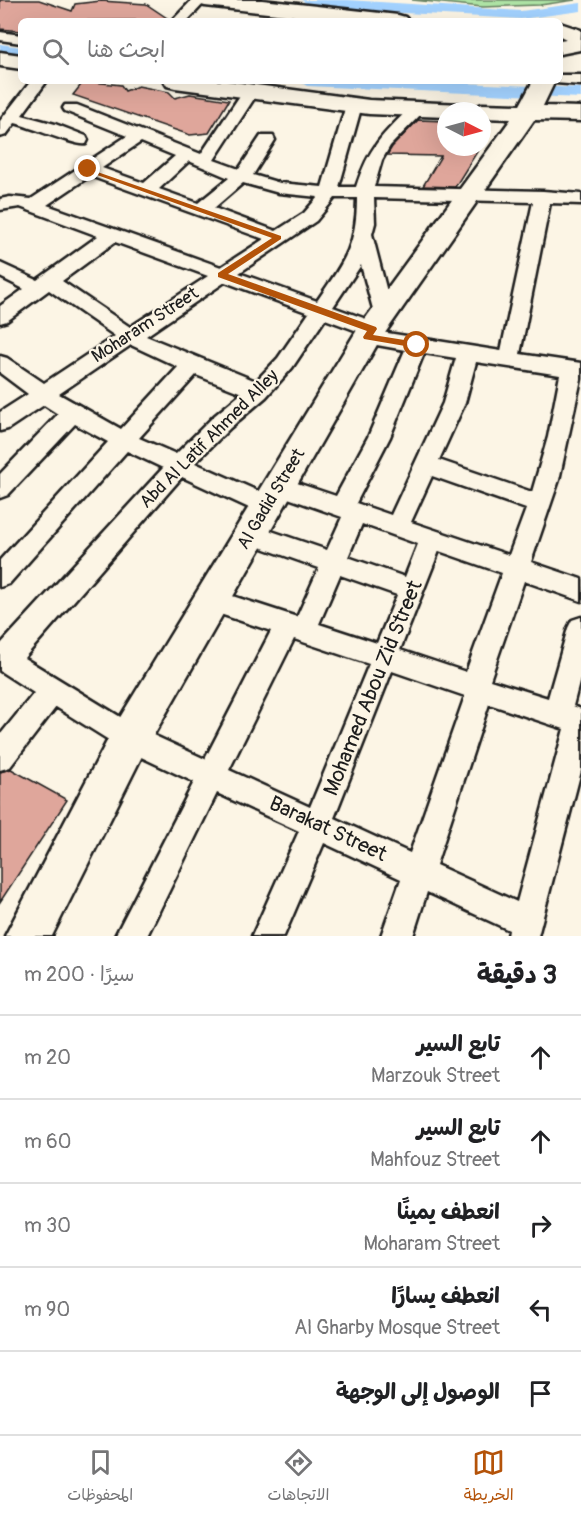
<!DOCTYPE html>
<html lang="ar">
<head>
<meta charset="utf-8">
<style>
	:root { --surface:#fff; --page:#f2f2f2; --text:#202124; --muted:#757577; --line:#e0e0e0; --accent:#b45309 }
	body { margin:0; font-family:Pangolin,"Playpen Sans Arabic",sans-serif; background:var(--page); color:var(--text); direction:rtl }
	.compass { position:absolute; left:437px; top:102px; width:54px; height:54px; border-radius:50%; background:var(--surface); box-shadow:0 6px 24px #0002; rotate:96deg }
	.stop { position:absolute; width:18px; height:18px; margin:-14px; border:4px solid #b45309; border-radius:50%; background:#fff }
	.stop.end { background:#b45309; border-color:#fff; box-shadow:0 2px 6px #0008 }
	.list { margin:0; padding:0; list-style:none }
	h2 { display:flex; justify-content:space-between; align-items:center; height:78px; margin:0; padding:0 24px; font-size:26px }
	h2 small { font-size:20px; font-weight:400; color:var(--muted) }
	.list li { display:grid; grid-template-columns:39px 1fr auto; gap:18px; align-items:center; box-sizing:border-box; height:84px; padding:0 24px; border-top:2px solid var(--line) }
	.list b { display:block; font-size:22px; white-space:nowrap }
	.list p { margin:0; font-size:20px; white-space:nowrap; color:var(--muted) }
	.list em { font-size:20px; font-style:normal; color:var(--muted) }
	.icon { flex:none; width:33px; height:33px; fill:none; stroke:currentColor; stroke-width:2; stroke-linecap:round; stroke-linejoin:round }
	.map { position:relative; flex:none; width:581px; height:936px; overflow:hidden; direction:ltr }
	.search { position:absolute; background:var(--surface); box-shadow:0 6px 24px #0002; left:18px; right:18px; top:18px; height:66px; display:flex; align-items:center; gap:15px; box-sizing:border-box; padding:0 21px; border-radius:9px; color:var(--muted); font-size:22px }
	.sheet { height:498px; background:var(--surface) }
	nav { display:flex; justify-content:space-around; align-items:center; box-sizing:border-box; height:84px; border-top:2px solid var(--line); background:var(--surface); font-size:16px; color:var(--muted) }
	nav a { display:grid; justify-items:center; gap:3px }
	nav .on { color:var(--accent) }
	.map>svg:first-child { display:block }
</style>
</head>
<body>
<div class="map">
<svg width="581" height="936" viewBox="0 0 581 936">
	<rect width="100%" height="100%" fill="#fcf5e5"/>
	<filter id="ink" filterUnits="userSpaceOnUse"><feTurbulence type="fractalNoise" baseFrequency=".0167" numOctaves="2"/><feDisplacementMap in="SourceGraphic" scale="12" xChannelSelector="R" yChannelSelector="G"/><feConvolveMatrix kernelMatrix="1 2 1 2 8 2 1 2 1" color-interpolation-filters="sRGB"/></filter>
	<g filter="url(#ink)">
		<polygon fill="#aee3a5" stroke="#658060" stroke-width="1.5" points="412,0 575,0 540,5 483,7"/>
		<g fill="none" stroke-linecap="round" stroke-linejoin="round">
			<g fill="#a3d2ff" fill-rule="evenodd">
				<polygon points="301,0 348,0 521,11 581,3 581,11 521,19 384,12 308,4"/>
				<polygon points="0,44 21,47 21,55 0,52"/>
				<polygon points="299,81 414,81 581,88 581,98 307,86"/>
			</g>
		</g>
		<g fill="#dfa69b" stroke="#1c1c1c" stroke-width="1.5">
			<polygon points="0,0 39,0 72,11 75,4 101,1 146,4 170,20 21,21 21,31 0,29"/>
			<polygon points="84,81 121,85 125,91 138,86 169,92 175,98 190,94 229,100 209,133 190,135 73,95"/>
			<polygon points="418,120 446,121 446,148 480,147 455,187 423,186 441,156 387,155 392,147"/>
			<polygon points="11,769 67,800 0,902 0,772"/>
		</g>
		<g fill="none" stroke-linecap="round" stroke-linejoin="round">
			<g stroke="#1c1c1c" stroke-width="5">
				<g id="street">
					<polygon points="192,0 207,0 187,21 172,21"/>
					<polygon points="0,32 21,35 21,43 0,40"/>
					<polygon points="560,75 581,75 581,85 555,83 553,81 560,81"/>
					<path d="M31,81h16l-25,34 33,9 31,12 2,4 -2,4c-10,2 -56,-17 -71,-21l-9,12 -6,2v-16z"/>
					<path d="M251,86l8,5 -45,69 25,9 22,-33h12l2,4 -22,35 27,8 42,4 24,-82 8,-5 8,5 -23,82h17c13,-40 26,-52 55,-80l6,-2 8,5 -35,36 -8,14 -8,27 169,4 38,3v10l-31,-1 -30,151 61,9v16l-22,101 -28,82 50,17v22l-57,-20 -34,99 58,18 20,-70 4,-8 9,-3v58l-8,31 8,3v62l-43,165h-30l1,-6 -82,-38 -14,44h-32l20,-57 -77,-36 -40,93h-32l47,-105 -82,-38 -70,143h-32l79,-154 -74,-35 -64,-40 -46,60 -10,3v-35l34,-42 -34,-22v-26l163,-177 -36,-17 -118,133 -9,3v-27l108,-118 -33,-18 -67,71 -8,3v-24l58,-60 -14,-9 -36,24 -8,2v-19l28,-18 -28,-21v-17l7,2 37,25 71,-47 -66,-46 -42,31 -7,2v-17l24,-17 -24,-12v-14l37,17 61,-44 -78,-29 -20,3v-11l10,-2 21,2 96,-63 -62,-25 -2,-3 2,-3h12l124,49 44,-66zM141,142l34,14 -31,27 -42,-15zM189,161l40,17 -31,25 -39,-14zM90,176l174,63 -43,28 -174,-62zM243,183l36,10 39,4 -14,16 -28,18 -62,-23zM335,198h22c0,49 -14,65 -40,103l-78,-28 77,-52zM374,198l159,4 -32,149 -120,-19 2,-3 -3,-5 -47,-17 28,-42 15,55 7,2 7,-2 3,-5 -21,-81 3,-11zM115,242l93,34 -78,51 -68,-46zM225,282l84,31 -31,45 -22,23 -110,-45zM325,319l35,13 -3,5 3,5 45,8 -37,87 -32,59 -57,-19 -8,3 -3,6 3,6 71,25 -15,33 -76,-26 -8,3 -4,7 4,7 76,27 -22,49 -86,-28 -9,3 -3,8 3,8 69,23 -66,128 -65,-30 -116,-71 158,-181 78,36 8,2 8,-2 4,-7 -4,-7 -81,-36 35,-35 36,-31 26,-29zM131,345l47,22 -57,62 -62,-35zM424,353l32,5 -13,45 -52,112 -35,-12 34,-66zM476,362l84,13 -12,62 -16,55 -93,-32 26,-57zM196,375l46,18 -28,23 -38,38 -37,-16zM432,476l94,33 -17,46 -98,-33zM362,524l56,20 -13,33 -57,-20zM439,551l63,22 -36,99 -66,-22zM340,575l57,20 -20,48 -58,-19zM294,639l75,25 -59,143 -81,-37zM392,671l73,25 -55,157 -76,-35zM489,704l75,25 -47,173 -81,-37z"/>
				</g>
			</g>
			<g stroke="#1c1c1c" stroke-width="5">
				<g id="secondary">
					<polygon points="195,0 262,0 398,15 405,17 409,21 340,21 205,6 198,4"/>
					<polygon points="560,23 581,30 580,50 560,54 560,40 566,39 560,36"/>
					<polygon points="0,52 21,55 21,69 0,66"/>
					<polygon points="164,81 226,81 369,100 463,104 472,108 482,104 520,105 533,81 555,81 543,106 581,107 581,121 534,120 378,343 144,752 52,936 5,936 116,724 357,330 511,119 482,118 482,111 446,111 446,117 369,114 175,88 167,86"/>
				</g>
			</g>
			<use href="#street" fill="#fcf5e5" fill-rule="evenodd"/>
			<use href="#secondary" fill="#fcf5e5" fill-rule="evenodd"/>
		</g>
	</g>
	<polygon fill="#b45309" points="86,168 281,236 281,239 228,274 376,327 377,329 373,335 417,342 421,345 417,348 364,339 363,337 367,331 218,277 218,273 272,238 86,171"/>
	<g text-anchor="middle" dominant-baseline="central" stroke-width="4.5" stroke-linejoin="round" paint-order="stroke">
		<g font-size="18" fill="#1c1c1c" stroke="#fcf5e5">
			<text transform="translate(145 325) rotate(-33)">Moharam Street</text>
			<text transform="translate(209 439) rotate(-45)">Abd Al Latif Ahmed Alley</text>
			<text transform="translate(271 499) rotate(-59)">Al Gadid Street</text>
		</g>
		<g font-size="21" fill="#1c1c1c" stroke="#fcf5e5">
			<text transform="translate(373 688) rotate(-68)">Mohamed Abou Zid Street</text>
			<text transform="translate(328 829) rotate(25)">Barakat Street</text>
		</g>
	</g>
</svg>
<svg class="compass" viewBox="-18 -18 36 36"><path d="M0-13l5 13h-10z" fill="#e53935"/><path d="M0 13l5-13h-10z" fill="#757577"/></svg>
<div class="stop" style="left:417px;top:345px"></div>
<div class="stop end" style="left:88px;top:169px"></div>
<div class="search"><svg class="icon" aria-label="search" viewBox="0 0 24 24"><circle cx="10" cy="10" r="6"/><path d="M15 15l6 6"/></svg>ابحث هنا</div>
</div>
<section class="sheet">
<h2>3 دقيقة<small>سيرًا · 200 m</small></h2>
<ul class="list">
<li><svg class="icon" aria-label="ahead" viewBox="0 0 24 24"><path d="M12 20V5M6 11l6-6 6 6"/></svg><div><b>تابع السير</b><p>Marzouk Street</p></div><em>20 m</em></li>
<li><svg class="icon" aria-label="ahead" viewBox="0 0 24 24"><path d="M12 20V5M6 11l6-6 6 6"/></svg><div><b>تابع السير</b><p>Mahfouz Street</p></div><em>60 m</em></li>
<li><svg class="icon" aria-label="right" viewBox="0 0 24 24"><path d="M7 20v-9h11M14 6l5 5-5 5"/></svg><div><b>انعطف يمينًا</b><p>Moharam Street</p></div><em>30 m</em></li>
<li><svg class="icon" aria-label="left" viewBox="0 0 24 24"><path d="M17 20v-9H6M10 6l-5 5 5 5"/></svg><div><b>انعطف يسارًا</b><p>Al Gharby Mosque Street</p></div><em>90 m</em></li>
<li><svg class="icon" aria-label="arrive" viewBox="0 0 24 24"><path d="M6 21V4h12l-3 4 3 4H6"/></svg><div><b>الوصول إلى الوجهة</b></div></li>
</ul>
</section>
<nav>
<a class="on"><svg class="icon" aria-label="map" viewBox="0 0 24 24"><path d="M3 6l6-2 6 2 6-2v14l-6 2-6-2-6 2zM9 4v14M15 6v14"/></svg>الخريطة</a>
<a><svg class="icon" aria-label="directions" viewBox="0 0 24 24"><path d="M12 3l9 9-9 9-9-9zM9 14v-3h6M13 9l2 2-2 2"/></svg>الاتجاهات</a>
<a><svg class="icon" aria-label="saved" viewBox="0 0 24 24"><path d="M7 4h10v16l-5-4-5 4z"/></svg>المحفوظات</a>
</nav>
</body>
</html>
